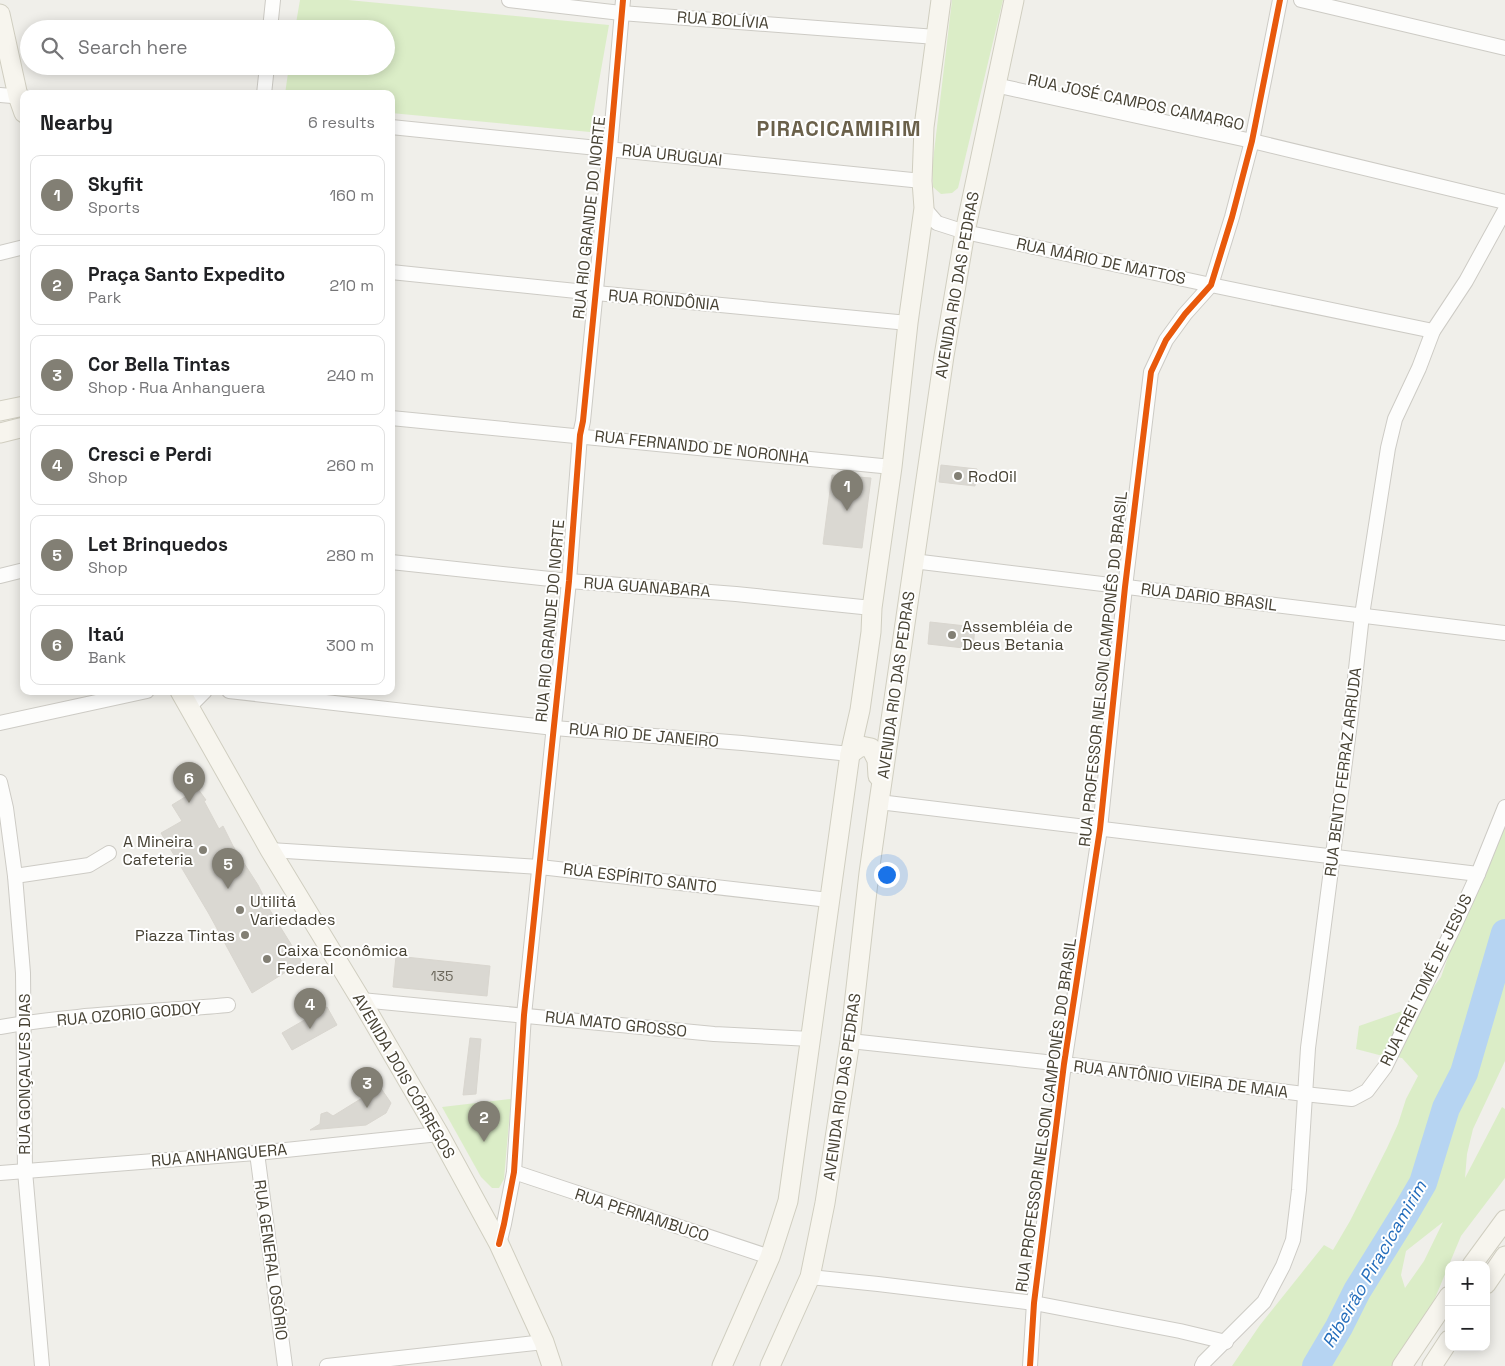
<!DOCTYPE html>
<html lang="en">
<head>
<meta charset="utf-8">
<style>
	:root { --surface:#fff; --page:#f6f6f6; --text:#202124; --muted:#757577; --line:#e0e0e0; --accent:#827f74 }
	body { margin:0; font-family:"Space Grotesk",sans-serif; background:var(--page); color:var(--text) }
	.controls { position:absolute; right:15px; bottom:15px; display:grid; overflow:hidden; border-radius:10px; box-shadow:0 2px 12px #0003 }
	.controls button { width:45px; height:45px; display:grid; place-items:center; padding:0; border:0; border-bottom:1px solid var(--line); background:var(--surface); color:var(--text); font:25px sans-serif }
	.you { position:absolute; left:886px; top:874px; width:18px; height:18px; margin:-12px; border:4px solid #fff; border-radius:50%; background:#1a73e8; box-shadow:0 0 0 8px #1a73e833 }
	.badge { display:grid; place-items:center; width:32px; height:32px; border-radius:50%; background:var(--accent); color:#fff; font-size:16px; font-weight:700 }
	.pin { position:absolute; translate:-50% -41px; filter:drop-shadow(0 1px 2px #0008) }
	.pin::after { content:''; position:absolute; top:26px; width:18px; height:15px; background:inherit; clip-path:polygon(0 0,100% 0,50% 100%) }
	.list { margin:0; padding:0; list-style:none }
	h2 { display:flex; justify-content:space-between; align-items:center; height:65px; margin:0; padding:0 20px; font-size:21px }
	h2 small { font-size:16px; font-weight:400; color:var(--muted) }
	.list li { display:grid; grid-template-columns:32px 1fr auto; gap:15px; align-items:center; box-sizing:border-box; height:80px; margin:0 10px 10px; padding:0 10px; border:1px solid var(--line); border-radius:10px }
	.list b { display:block; font-size:19px; white-space:nowrap }
	.list p { margin:0; font-size:16px; white-space:nowrap; color:var(--muted) }
	.list em { font-size:16px; font-style:normal; color:var(--muted) }
	.icon { flex:none; width:28px; height:28px; fill:none; stroke:currentColor; stroke-width:2; stroke-linecap:round; stroke-linejoin:round }
	.map { position:relative; flex:none; width:1505px; height:1366px; overflow:hidden }
	.search { position:absolute; background:var(--surface); box-shadow:0 2px 12px #0003; left:20px; top:20px; width:375px; height:55px; display:flex; align-items:center; gap:12px; box-sizing:border-box; padding:0 18px; border-radius:28px; color:var(--muted); font-size:19px }
	.panel { position:absolute; background:var(--surface); box-shadow:0 2px 12px #0003; left:20px; top:90px; width:375px; height:605px; border-radius:10px }
	.map>svg:first-child { display:block }
</style>
</head>
<body>
<div class="map">
<svg width="1505" height="1366" viewBox="0 0 1505 1366">
	<rect width="100%" height="100%" fill="#f0efea"/>
	<g fill="#dbedc7" fill-rule="evenodd">
		<polygon points="300,0 348,0 609,25 590,132 391,113 391,94 285,94 289,66 386,66 386,29 295,29"/>
		<polygon points="952,0 1003,0 958,188 952,193 941,194 933,187 932,169"/>
		<path d="M1505,814v247l-32,68 -6,25 -2,24 37,-71 3,2v69l-44,58 -38,91 -24,39h-167l28,-41 64,-80 9,5 17,-29 37,-73 11,-24 8,-25 12,-23 -16,-18 -23,-3 -23,-6 3,-23 46,-16 21,-13 15,-20 16,-45zM1443,1222l-19,39 -19,27 -4,-13 5,-24z"/>
		<polygon points="511,1099 504,1179 499,1188 492,1188 481,1177 442,1107"/>
	</g>
	<g fill="none" stroke-linecap="round" stroke-linejoin="round">
		<polyline stroke="#b6d4f2" stroke-width="28" points="1316,1366 1339,1327 1357,1291 1406,1212 1423,1183 1446,1108 1464,1073 1505,933"/>
	</g>
	<g fill="#dad8d2" stroke="#d9d6cf">
		<polygon points="941,465 977,469 975,486 939,482"/>
		<polygon points="832,475 871,478 862,548 823,544"/>
		<polygon points="930,622 975,627 973,649 928,644"/>
		<polygon points="198,789 206,800 204,801 219,829 223,826 233,846 258,885 269,907 268,907 302,962 252,993 209,914 161,833 182,821 172,805"/>
		<polygon points="396,956 490,966 487,996 393,987"/>
		<polygon points="327,1007 337,1025 292,1050 282,1033"/>
		<polygon points="470,1038 481,1039 476,1094 463,1095"/>
		<polygon points="380,1087 391,1103 386,1113 366,1125 310,1130 320,1124 321,1114 327,1112 333,1116"/>
	</g>
	<g fill="none" stroke-linecap="round" stroke-linejoin="round">
		<g stroke="#cdcbc5" stroke-width="16">
			<g id="street">
				<polyline points="509,0 621,13 936,37"/>
				<polyline points="1301,0 1505,48"/>
				<polyline points="270,29 273,0"/>
				<polyline points="995,85 1252,141 1505,202"/>
				<polyline points="264,94 267,66"/>
				<polyline points="0,95 24,97"/>
				<polyline points="391,127 922,181"/>
				<polyline points="924,208 937,223 965,232 1211,285 1433,331"/>
				<polyline points="0,253 24,247"/>
				<polyline points="391,272 596,293 908,323"/>
				<polyline points="391,418 892,467"/>
				<polyline points="913,561 1505,633"/>
				<polyline points="391,562 569,581 736,594 872,608"/>
				<polyline points="0,576 24,570"/>
				<polyline points="229,691 554,728 742,743 850,754"/>
				<polyline points="189,707 205,691"/>
				<polyline points="0,723 147,691"/>
				<polyline points="0,782 6,808 15,876 23,973 25,1171 42,1366"/>
				<polyline points="879,802 1478,874"/>
				<polyline points="270,850 540,867 829,900"/>
				<polyline points="15,876 89,865 109,853"/>
				<polyline points="361,1000 714,1034 811,1039"/>
				<path d="M0,1027c75,-13 152,-15 228,-22"/>
				<polyline points="850,1041 1064,1064 1304,1094 1352,1099 1367,1091 1385,1067 1452,931 1478,874 1505,807"/>
				<polyline points="257,1153 285,1366"/>
				<polyline points="514,1172 770,1257"/>
				<polyline points="0,1173 257,1153 439,1134"/>
				<polyline points="499,1244 504,1224 514,1172 524,1015 569,581 580,435 583,421 610,148 623,0"/>
				<polyline points="810,1277 878,1284 1034,1303 1180,1331 1226,1342"/>
				<polyline points="327,1366 544,1342"/>
				<polyline points="1030,1366 1034,1303 1064,1064 1100,829 1125,587 1151,372 1166,340 1185,314 1211,285 1232,217 1252,141 1280,0"/>
				<polyline points="1202,1366 1204,1362 1264,1302 1283,1266 1293,1240 1299,1190 1308,1048 1350,723 1362,615 1388,448 1395,419 1419,368 1433,331 1466,281 1505,210"/>
			</g>
		</g>
		<g stroke="#d0cec0" stroke-width="21">
			<g id="secondary">
				<polyline points="0,14 18,96 24,113"/>
				<polyline points="0,411 24,406"/>
				<polyline points="0,433 24,427"/>
				<polyline points="180,691 270,850 361,1000 439,1134 499,1244 544,1342 552,1366"/>
				<polyline points="850,754 861,746 871,748 877,760 878,776"/>
				<polyline points="1472,1265 1505,1220"/>
				<polyline points="1486,1284 1505,1256"/>
				<polyline points="722,1366 770,1257 788,1201 850,754 860,710 871,632 872,608 892,467 908,323 924,208 922,181 924,127 941,0"/>
				<polyline points="770,1366 810,1277 825,1203 850,1041 869,873 879,802 944,356 965,232 1014,0"/>
				<polyline points="1402,1366 1449,1296"/>
				<polyline points="1432,1366 1449,1340"/>
			</g>
		</g>
		<use href="#street" stroke="#fdfdfc" stroke-width="14"/>
		<use href="#secondary" stroke="#f7f5ee" stroke-width="19"/>
		<g stroke="#fff" stroke-width="9">
			<g id="cycleway">
				<polyline points="499,1244 504,1224 514,1172 524,1015 569,581 580,435 583,421 610,148 623,0"/>
				<polyline points="1030,1366 1034,1303 1064,1064 1100,829 1125,587 1151,372 1166,340 1185,314 1211,285 1232,217 1252,141 1280,0"/>
			</g>
		</g>
		<use href="#cycleway" stroke="#e8590c" stroke-width="6"/>
	</g>
	<g fill="#827f74" stroke="#fff" stroke-width="2">
		<circle cx="958" cy="476" r="5"/>
		<circle cx="952" cy="635" r="5"/>
		<circle cx="203" cy="850" r="5"/>
		<circle cx="240" cy="910" r="5"/>
		<circle cx="245" cy="935" r="5"/>
		<circle cx="267" cy="959" r="5"/>
	</g>
	<g text-anchor="middle" dominant-baseline="central" stroke-width="4" stroke-linejoin="round" paint-order="stroke">
		<g font-size="14" fill="#6c685c">
			<text x="442" y="976">135</text>
		</g>
		<g font-size="16" fill="#474234" stroke="#fff">
			<text transform="translate(723 20) rotate(4)">RUA BOLÍVIA</text>
			<text transform="translate(1136 102) rotate(12)">RUA JOSÉ CAMPOS CAMARGO</text>
			<text transform="translate(672 155) rotate(6)">RUA URUGUAI</text>
			<text transform="translate(589 218) rotate(-84)">RUA RIO GRANDE DO NORTE</text>
			<text transform="translate(1101 261) rotate(12)">RUA MÁRIO DE MATTOS</text>
			<text transform="translate(957 285) rotate(-80)">AVENIDA RIO DAS PEDRAS</text>
			<text transform="translate(664 300) rotate(5)">RUA RONDÔNIA</text>
			<text transform="translate(702 447) rotate(6)">RUA FERNANDO DE NORONHA</text>
			<text transform="translate(647 587) rotate(4)">RUA GUANABARA</text>
			<text transform="translate(1209 597) rotate(7)">RUA DARIO BRASIL</text>
			<text transform="translate(550 621) rotate(-85)">RUA RIO GRANDE DO NORTE</text>
			<text transform="translate(1103 669) rotate(-84)">RUA PROFESSOR NELSON CAMPONÊS DO BRASIL</text>
			<text transform="translate(896 685) rotate(-82)">AVENIDA RIO DAS PEDRAS</text>
			<text transform="translate(644 735) rotate(5)">RUA RIO DE JANEIRO</text>
			<text transform="translate(1343 772) rotate(-83)">RUA BENTO FERRAZ ARRUDA</text>
			<text transform="translate(640 878) rotate(7)">RUA ESPÍRITO SANTO</text>
			<text transform="translate(1426 980) rotate(-64)">RUA FREI TOMÉ DE JESUS</text>
			<text transform="translate(129 1014) rotate(-5)">RUA OZORIO GODOY</text>
			<text transform="translate(616 1024) rotate(6)">RUA MATO GROSSO</text>
			<text transform="translate(24 1074) rotate(-90)">RUA GONÇALVES DIAS</text>
			<text transform="translate(404 1076) rotate(60)">AVENIDA DOIS CÓRREGOS</text>
			<text transform="translate(1181 1079) rotate(7)">RUA ANTÔNIO VIEIRA DE MAIA</text>
			<text transform="translate(842 1087) rotate(-82)">AVENIDA RIO DAS PEDRAS</text>
			<text transform="translate(1046 1115) rotate(-82)">RUA PROFESSOR NELSON CAMPONÊS DO BRASIL</text>
			<text transform="translate(219 1155) rotate(-5)">RUA ANHANGUERA</text>
			<text transform="translate(642 1215) rotate(18)">RUA PERNAMBUCO</text>
			<text transform="translate(271 1260) rotate(82)">RUA GENERAL OSÓRIO</text>
		</g>
		<g font-size="16" fill="#474234" stroke="#fff" text-anchor="start">
			<text x="968" y="476">RodOil</text>
			<text x="962" y="626">Assembléia de<tspan x="962" dy="18">Deus Betania</tspan></text>
			<text x="193" y="841" text-anchor="end">A Mineira<tspan x="193" dy="18">Cafeteria</tspan></text>
			<text x="250" y="901">Utilitá<tspan x="250" dy="18">Variedades</tspan></text>
			<text x="235" y="935" text-anchor="end">Piazza Tintas</text>
			<text x="277" y="950">Caixa Econômica<tspan x="277" dy="18">Federal</tspan></text>
		</g>
		<g font-size="18" font-style="italic" fill="#256ebc" stroke="#fff">
			<text transform="translate(1374 1264) rotate(-60)">Ribeirão Piracicamirim</text>
		</g>
		<g font-size="21" font-weight="bold" letter-spacing="1" fill="#6b614b" stroke="#fff">
			<text x="839" y="128">PIRACICAMIRIM</text>
		</g>
	</g>
</svg>
<div class="controls">
<button>+</button>
<button>−</button>
</div>
<div class="you"></div>
<div class="pin badge" style="left:847px;top:511px">1</div>
<div class="pin badge" style="left:484px;top:1142px">2</div>
<div class="pin badge" style="left:367px;top:1108px">3</div>
<div class="pin badge" style="left:310px;top:1029px">4</div>
<div class="pin badge" style="left:228px;top:889px">5</div>
<div class="pin badge" style="left:189px;top:803px">6</div>
<div class="search"><svg class="icon" aria-label="search" viewBox="0 0 24 24"><circle cx="10" cy="10" r="6"/><path d="M15 15l6 6"/></svg>Search here</div>
<section class="panel">
<h2>Nearby<small>6 results</small></h2>
<ul class="list">
<li><span class="badge">1</span><div><b>Skyfit</b><p>Sports</p></div><em>160 m</em></li>
<li><span class="badge">2</span><div><b>Praça Santo Expedito</b><p>Park</p></div><em>210 m</em></li>
<li><span class="badge">3</span><div><b>Cor Bella Tintas</b><p>Shop · Rua Anhanguera</p></div><em>240 m</em></li>
<li><span class="badge">4</span><div><b>Cresci e Perdi</b><p>Shop</p></div><em>260 m</em></li>
<li><span class="badge">5</span><div><b>Let Brinquedos</b><p>Shop</p></div><em>280 m</em></li>
<li><span class="badge">6</span><div><b>Itaú</b><p>Bank</p></div><em>300 m</em></li>
</ul>
</section>
</div>
</body>
</html>
